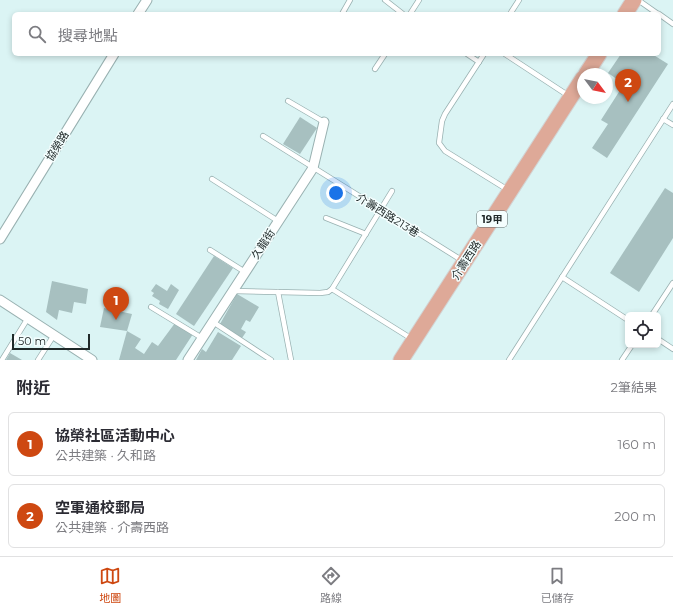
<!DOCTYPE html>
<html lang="zh-TW">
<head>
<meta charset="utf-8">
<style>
	:root { --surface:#fff; --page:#f7f7f7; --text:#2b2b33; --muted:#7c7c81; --line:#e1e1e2; --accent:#ce4811 }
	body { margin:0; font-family:Montserrat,"Noto Sans TC",sans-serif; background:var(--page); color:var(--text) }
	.controls { position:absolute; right:12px; bottom:12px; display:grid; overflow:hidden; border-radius:6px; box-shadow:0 2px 6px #0003 }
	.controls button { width:36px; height:36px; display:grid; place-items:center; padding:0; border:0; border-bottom:1px solid var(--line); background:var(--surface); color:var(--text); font:20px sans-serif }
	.compass { position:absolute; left:577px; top:68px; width:36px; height:36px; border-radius:50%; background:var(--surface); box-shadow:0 2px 6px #0003; rotate:122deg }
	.scale { position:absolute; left:12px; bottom:10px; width:78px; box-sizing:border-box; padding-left:4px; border:2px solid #202929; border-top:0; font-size:11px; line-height:14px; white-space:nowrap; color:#202929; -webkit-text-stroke:3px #f4fefe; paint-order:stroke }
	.you { position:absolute; left:336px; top:193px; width:14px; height:14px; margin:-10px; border:3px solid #fff; border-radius:50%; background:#1a73e8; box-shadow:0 0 0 6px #1a73e833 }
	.badge { display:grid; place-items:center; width:26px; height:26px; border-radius:50%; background:var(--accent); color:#fff; font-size:13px; font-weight:700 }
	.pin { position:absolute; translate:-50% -33px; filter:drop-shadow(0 1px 2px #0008) }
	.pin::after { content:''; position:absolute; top:21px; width:14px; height:12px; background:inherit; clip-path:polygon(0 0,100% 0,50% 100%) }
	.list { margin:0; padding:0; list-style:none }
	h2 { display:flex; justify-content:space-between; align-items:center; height:52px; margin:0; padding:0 16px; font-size:17px }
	h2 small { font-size:13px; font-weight:400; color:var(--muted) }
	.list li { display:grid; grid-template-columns:26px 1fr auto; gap:12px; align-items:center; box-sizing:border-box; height:64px; margin:0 8px 8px; padding:0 8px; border:1px solid var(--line); border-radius:6px }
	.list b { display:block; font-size:15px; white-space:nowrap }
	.list p { margin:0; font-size:13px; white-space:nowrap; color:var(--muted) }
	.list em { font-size:13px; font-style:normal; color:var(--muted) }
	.icon { flex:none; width:22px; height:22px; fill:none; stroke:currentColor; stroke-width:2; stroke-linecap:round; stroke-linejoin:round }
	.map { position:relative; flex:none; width:673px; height:360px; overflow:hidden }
	.search { position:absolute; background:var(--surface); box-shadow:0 2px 6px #0003; left:12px; right:12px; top:12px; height:44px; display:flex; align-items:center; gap:10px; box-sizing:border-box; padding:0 14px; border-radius:6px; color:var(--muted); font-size:15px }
	.sheet { height:196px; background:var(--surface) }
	nav { display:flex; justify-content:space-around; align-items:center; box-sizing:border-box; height:56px; border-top:1px solid var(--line); background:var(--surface); font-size:11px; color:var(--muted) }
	nav a { display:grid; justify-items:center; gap:2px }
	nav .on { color:var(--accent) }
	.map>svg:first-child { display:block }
</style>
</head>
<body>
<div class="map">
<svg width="673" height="360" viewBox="0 0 673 360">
	<rect width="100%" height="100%" fill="#dbf4f4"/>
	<g fill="#a7c0c0">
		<polygon points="621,54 652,54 668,64 607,158 592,148 608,124 601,120 624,84 608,73"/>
		<polygon points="300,117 317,128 300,154 283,144"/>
		<polygon points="665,188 673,193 673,238 639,292 610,273"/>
		<polygon points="214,256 233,268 194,326 176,314"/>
		<polygon points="52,281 88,289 86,304 74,302 72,313 59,310 57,320 46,312"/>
		<polygon points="156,284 167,291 171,284 179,290 168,309 159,304 160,301 152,296 154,293 151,291"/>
		<polygon points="237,294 259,307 250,322 246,320 241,329 246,332 242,338 220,324"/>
		<polygon points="104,308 132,314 127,331 100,327"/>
		<polygon points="175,323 193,334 176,360 119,360 127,331 141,339 135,348 144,354 152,342 158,346"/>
		<polygon points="218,332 241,346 232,360 196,360 202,349 206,352"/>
		<polygon points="10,353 22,360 6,360"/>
	</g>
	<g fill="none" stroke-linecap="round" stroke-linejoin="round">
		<g stroke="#99b1b1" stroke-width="6">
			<g id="lane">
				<polyline points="385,0 403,14"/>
				<polyline points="638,0 658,14"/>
				<polyline points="342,14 350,0"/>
				<polyline points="410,14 419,0"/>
				<polyline points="510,14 519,0"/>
				<polyline points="659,14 673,24"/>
				<polyline points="467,54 479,62"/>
				<polyline points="484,54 445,114 442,121 439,143 445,151 508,190"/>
				<polyline points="505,54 569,96"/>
				<polyline points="375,69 385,54"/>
				<polyline points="288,101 324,122"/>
				<polyline points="663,119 673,125"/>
				<polyline points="263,136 463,261"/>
				<polyline points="212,179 278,221"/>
				<polyline points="326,218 366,234"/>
				<polyline points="210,250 245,272"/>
				<polyline points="562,277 628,320"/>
				<polyline points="332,289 412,339"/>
				<polyline points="233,291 320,293 328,292 332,289 392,191"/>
				<polyline points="278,292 291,360"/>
				<polyline points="151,307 202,338"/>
				<polyline points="652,315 673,283"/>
				<polyline points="213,322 271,360"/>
				<polyline points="658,339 673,349"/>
				<polyline points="2,360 28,318"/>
				<polyline points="38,360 54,335"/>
				<polyline points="509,360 673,104"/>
				<polyline points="622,360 632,345"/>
			</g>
		</g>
		<g stroke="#99b1b1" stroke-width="11">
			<g id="street">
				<polyline points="138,14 147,0"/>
				<polyline points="0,239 114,54"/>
				<polyline points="0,300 92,360"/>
				<polyline points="188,360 313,168 324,122"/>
			</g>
		</g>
		<g stroke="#d2d4d4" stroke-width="17">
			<g id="primary">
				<polyline points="625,14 634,0"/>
				<polyline points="586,74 599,54"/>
				<polyline points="401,360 583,78"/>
			</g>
		</g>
		<use href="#lane" stroke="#fff" stroke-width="4.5"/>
		<use href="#street" stroke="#fff" stroke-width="9"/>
		<use href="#primary" stroke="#dea998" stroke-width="15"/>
	</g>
	<g text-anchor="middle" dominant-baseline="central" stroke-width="3" stroke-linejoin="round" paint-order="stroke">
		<rect fill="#f4fefe" stroke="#606969" stroke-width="1" x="477" y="211" width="30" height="16" rx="3"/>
		<g font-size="10" font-weight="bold" fill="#202929">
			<text x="492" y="219">19甲</text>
		</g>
		<g font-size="11" fill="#202929" stroke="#f4fefe">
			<text transform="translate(57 146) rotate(-58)">協榮路</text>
			<text transform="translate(388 215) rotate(32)">介壽西路213巷</text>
			<text transform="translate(263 244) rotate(-57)">久龍街</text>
			<text transform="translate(466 260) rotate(-57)">介壽西路</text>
		</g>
	</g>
</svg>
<div class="controls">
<button><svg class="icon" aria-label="locate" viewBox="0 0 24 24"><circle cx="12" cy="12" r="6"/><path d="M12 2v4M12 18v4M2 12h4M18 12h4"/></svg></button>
</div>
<svg class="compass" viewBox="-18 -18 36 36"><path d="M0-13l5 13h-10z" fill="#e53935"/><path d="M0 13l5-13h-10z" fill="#7c7c81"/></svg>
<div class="scale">50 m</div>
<div class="you"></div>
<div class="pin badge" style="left:116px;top:320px">1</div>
<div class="pin badge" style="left:628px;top:102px">2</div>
<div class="search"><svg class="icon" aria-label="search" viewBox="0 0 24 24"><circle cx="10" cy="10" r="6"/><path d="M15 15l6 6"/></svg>搜尋地點</div>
</div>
<section class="sheet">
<h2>附近<small>2筆結果</small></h2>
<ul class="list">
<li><span class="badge">1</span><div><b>協榮社區活動中心</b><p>公共建築 · 久和路</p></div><em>160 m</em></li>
<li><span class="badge">2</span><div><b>空軍通校郵局</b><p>公共建築 · 介壽西路</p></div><em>200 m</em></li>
</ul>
</section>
<nav>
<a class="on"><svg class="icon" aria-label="map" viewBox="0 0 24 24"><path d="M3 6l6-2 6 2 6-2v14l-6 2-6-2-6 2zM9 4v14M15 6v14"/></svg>地圖</a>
<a><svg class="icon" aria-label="directions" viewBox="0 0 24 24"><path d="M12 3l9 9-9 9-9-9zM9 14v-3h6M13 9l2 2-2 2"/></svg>路線</a>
<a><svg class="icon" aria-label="saved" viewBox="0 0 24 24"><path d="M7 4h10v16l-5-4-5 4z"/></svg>已儲存</a>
</nav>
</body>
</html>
